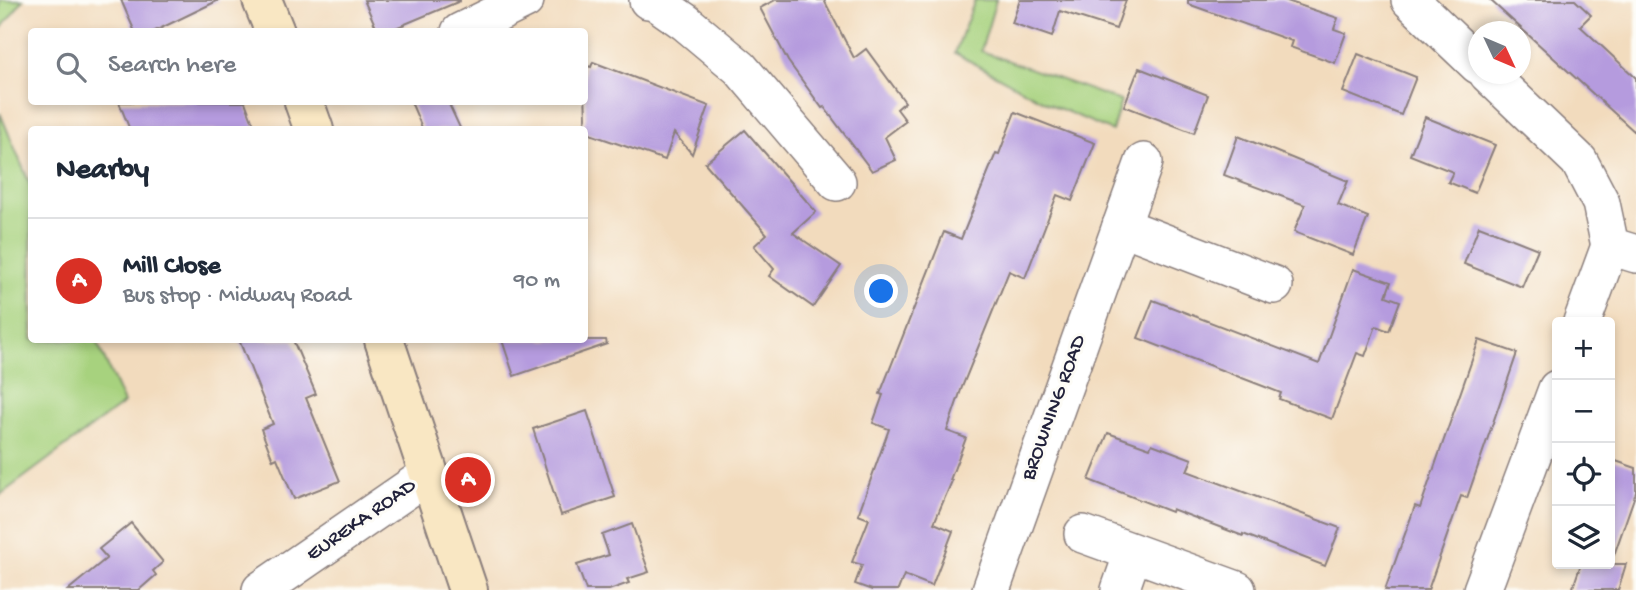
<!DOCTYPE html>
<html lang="en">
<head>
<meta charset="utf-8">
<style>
	:root { --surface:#fff; --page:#f6f6f7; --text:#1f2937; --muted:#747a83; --line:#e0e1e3; --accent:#d93025 }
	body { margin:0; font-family:"Gochi Hand",sans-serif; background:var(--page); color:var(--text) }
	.controls { position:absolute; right:21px; bottom:21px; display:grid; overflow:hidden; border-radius:7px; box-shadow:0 4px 10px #0003 }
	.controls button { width:63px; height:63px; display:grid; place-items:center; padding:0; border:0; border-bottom:2px solid var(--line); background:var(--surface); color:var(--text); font:35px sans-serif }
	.compass { position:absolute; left:1468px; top:21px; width:63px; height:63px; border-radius:50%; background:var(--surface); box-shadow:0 4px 10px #0003; rotate:134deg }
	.you { position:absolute; left:882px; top:292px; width:24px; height:24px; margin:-18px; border:5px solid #fff; border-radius:50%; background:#1a73e8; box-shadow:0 0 0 10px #1a73e833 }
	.badge { display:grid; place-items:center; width:46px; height:46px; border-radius:50%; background:var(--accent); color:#fff; font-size:23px; font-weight:700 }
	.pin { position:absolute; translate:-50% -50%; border:4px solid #fff; box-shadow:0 2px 7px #0006 }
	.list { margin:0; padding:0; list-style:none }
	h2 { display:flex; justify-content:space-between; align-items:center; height:91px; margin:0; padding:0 28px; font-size:30px }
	h2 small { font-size:23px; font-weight:400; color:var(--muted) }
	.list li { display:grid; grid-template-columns:46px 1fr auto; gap:21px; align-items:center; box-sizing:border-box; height:126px; padding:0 28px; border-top:2px solid var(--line) }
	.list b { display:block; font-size:26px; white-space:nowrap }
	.list p { margin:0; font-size:23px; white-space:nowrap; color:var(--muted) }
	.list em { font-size:23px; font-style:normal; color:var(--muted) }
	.icon { flex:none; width:38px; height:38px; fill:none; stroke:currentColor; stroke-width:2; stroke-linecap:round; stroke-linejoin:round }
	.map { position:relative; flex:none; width:1636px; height:590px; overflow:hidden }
	.search { position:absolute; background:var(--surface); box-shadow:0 4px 10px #0003; left:28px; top:28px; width:560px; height:77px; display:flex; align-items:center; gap:18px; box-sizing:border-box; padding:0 24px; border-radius:7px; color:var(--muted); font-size:26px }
	.panel { position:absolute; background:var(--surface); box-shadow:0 4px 10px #0003; left:28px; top:126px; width:560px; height:217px; border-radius:7px }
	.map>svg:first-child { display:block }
</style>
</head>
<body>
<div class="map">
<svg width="1636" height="590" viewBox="0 0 1636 590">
	<rect width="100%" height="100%" fill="#fdfcf7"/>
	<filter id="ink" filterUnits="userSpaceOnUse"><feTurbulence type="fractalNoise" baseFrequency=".0143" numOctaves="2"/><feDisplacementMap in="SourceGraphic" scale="14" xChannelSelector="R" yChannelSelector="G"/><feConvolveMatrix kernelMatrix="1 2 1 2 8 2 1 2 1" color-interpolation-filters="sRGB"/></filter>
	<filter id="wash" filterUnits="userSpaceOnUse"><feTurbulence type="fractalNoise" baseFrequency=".00686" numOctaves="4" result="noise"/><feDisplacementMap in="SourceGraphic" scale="28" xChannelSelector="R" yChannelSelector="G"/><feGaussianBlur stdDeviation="1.57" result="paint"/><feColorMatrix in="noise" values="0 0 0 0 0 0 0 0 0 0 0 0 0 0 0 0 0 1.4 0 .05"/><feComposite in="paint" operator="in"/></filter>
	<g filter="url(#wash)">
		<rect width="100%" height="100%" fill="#f2dbbd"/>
		<g fill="#a7d27e" stroke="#647a5c" stroke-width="2">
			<polygon points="0,0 23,0 0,30"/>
			<polygon points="975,0 996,0 981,51 1121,101 1112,131 1047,103 955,53"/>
			<polygon points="0,113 31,187 32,340 96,340 124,403 0,495"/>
		</g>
		<g id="blocks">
			<g fill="#b59bde">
				<polygon points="121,0 219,0 153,32 135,32"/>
				<polygon points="364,0 460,0 460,1 386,32 378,32"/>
				<polygon points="775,0 824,0 854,58 866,49 905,102 897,109 906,121 885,137 896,160 872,171 824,107 822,108 788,61 760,8"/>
				<polygon points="1020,0 1126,0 1116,29 1060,11 1052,37 1012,23"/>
				<polygon points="1188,0 1284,0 1338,18 1334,29 1346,33 1335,63 1290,47 1292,41 1188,4"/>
				<polygon points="1490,0 1575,0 1591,15 1580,26 1636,78 1636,133"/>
				<polygon points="1358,54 1416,77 1401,115 1343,92"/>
				<polygon points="593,62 709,106 692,154 674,133 665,160 584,132 584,130 582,130 586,118 584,65 591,67"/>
				<polygon points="1139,68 1208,95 1194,133 1124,106"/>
				<polygon points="119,102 245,102 256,130 130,130"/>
				<polygon points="411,102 448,102 461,130 423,130"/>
				<polygon points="1015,112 1095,143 1072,201 1057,195 1025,278 1009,271 962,387 947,431 966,438 950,480 952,481 934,523 953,531 932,586 904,575 898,590 872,590 855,584 862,565 852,562 869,519 858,515 889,429 873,423 883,395 880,394 944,232 961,239 996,153 999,154"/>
				<polygon points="1425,117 1495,145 1475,193 1448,182 1453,172 1410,155"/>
				<polygon points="745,130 816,212 793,233 841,266 813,307 769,276 774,269 754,246 767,234 705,163"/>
				<polygon points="1238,136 1348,181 1338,205 1368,217 1353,255 1294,232 1305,205 1224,175"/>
				<polygon points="1479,226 1538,249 1522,287 1464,264"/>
				<polygon points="1353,269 1391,282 1386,296 1400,301 1389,331 1376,326 1365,356 1357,353 1332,419 1279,399 1281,393 1138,338 1153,300 1319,364"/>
				<polygon points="239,340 293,340 316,394 306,398 340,481 294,499 277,458 273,460 261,429 273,424"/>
				<polygon points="502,340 606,340 607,344 514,376"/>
				<polygon points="1479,340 1517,353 1467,498 1461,496 1428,590 1385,590 1415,506 1420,508"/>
				<polygon points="587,411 615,497 561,515 533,429"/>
				<polygon points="1108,433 1150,448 1152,444 1192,459 1187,471 1340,528 1325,566 1243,534 1243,536 1172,509 1171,512 1089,480"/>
				<polygon points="1610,459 1636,468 1636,492 1614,555 1610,555"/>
				<polygon points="131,523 163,562 153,571 156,575 139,590 68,590 107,558 99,549"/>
				<polygon points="632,524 649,572 627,579 629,583 609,590 586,590 577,565 609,555 602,535"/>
				<polygon points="1581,564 1626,564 1618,590 1572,590"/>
			</g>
		</g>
	</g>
	<g filter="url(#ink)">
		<use href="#blocks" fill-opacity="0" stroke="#8a7e7c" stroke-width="2"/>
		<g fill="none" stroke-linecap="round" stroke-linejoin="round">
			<g stroke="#8a7e7c" stroke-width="40">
				<g id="minor">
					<polyline points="648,0 655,1 685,22 740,68 837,182"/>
					<polyline points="1410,0 1478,65"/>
					<polyline points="460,32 525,0"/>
					<polyline points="1488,74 1579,161 1601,203 1610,246 1636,254"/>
					<polyline points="1121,226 1274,285"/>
					<polyline points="1582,322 1610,246"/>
					<polyline points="1083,534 1237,590"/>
					<polyline points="261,590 428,475"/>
					<polyline points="991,590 1144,162"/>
					<polyline points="1120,590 1133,553"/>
					<polyline points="1482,590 1557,389"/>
				</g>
			</g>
			<g stroke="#8a7e7c" stroke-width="42">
				<g id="secondary">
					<polyline points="262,0 275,32"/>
					<polyline points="304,102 314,130"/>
					<polyline points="384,340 468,590"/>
				</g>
			</g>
			<use href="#minor" stroke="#fff" stroke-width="37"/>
			<use href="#secondary" stroke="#f9e7c3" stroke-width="38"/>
		</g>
	</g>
	<g text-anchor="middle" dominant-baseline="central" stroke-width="6" stroke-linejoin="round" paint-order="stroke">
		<g font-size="21" fill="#22223b" stroke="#fdfcf7">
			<text transform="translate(1055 408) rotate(-70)">BROWNING ROAD</text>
			<text transform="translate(362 521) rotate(-35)">EUREKA ROAD</text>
		</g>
	</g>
</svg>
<div class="controls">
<button>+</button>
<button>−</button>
<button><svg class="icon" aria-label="locate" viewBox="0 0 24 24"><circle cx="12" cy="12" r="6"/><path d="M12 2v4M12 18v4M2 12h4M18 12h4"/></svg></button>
<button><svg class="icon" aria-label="layers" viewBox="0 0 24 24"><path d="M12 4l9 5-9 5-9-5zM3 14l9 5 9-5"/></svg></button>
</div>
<svg class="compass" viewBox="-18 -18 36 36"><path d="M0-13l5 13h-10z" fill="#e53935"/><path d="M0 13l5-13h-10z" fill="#747a83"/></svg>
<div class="you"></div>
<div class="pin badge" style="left:468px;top:480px">A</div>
<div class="search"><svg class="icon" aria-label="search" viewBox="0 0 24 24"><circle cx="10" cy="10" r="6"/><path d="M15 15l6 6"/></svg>Search here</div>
<section class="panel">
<h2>Nearby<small></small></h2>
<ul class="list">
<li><span class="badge">A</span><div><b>Mill Close</b><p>Bus stop · Midway Road</p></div><em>90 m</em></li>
</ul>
</section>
</div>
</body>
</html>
